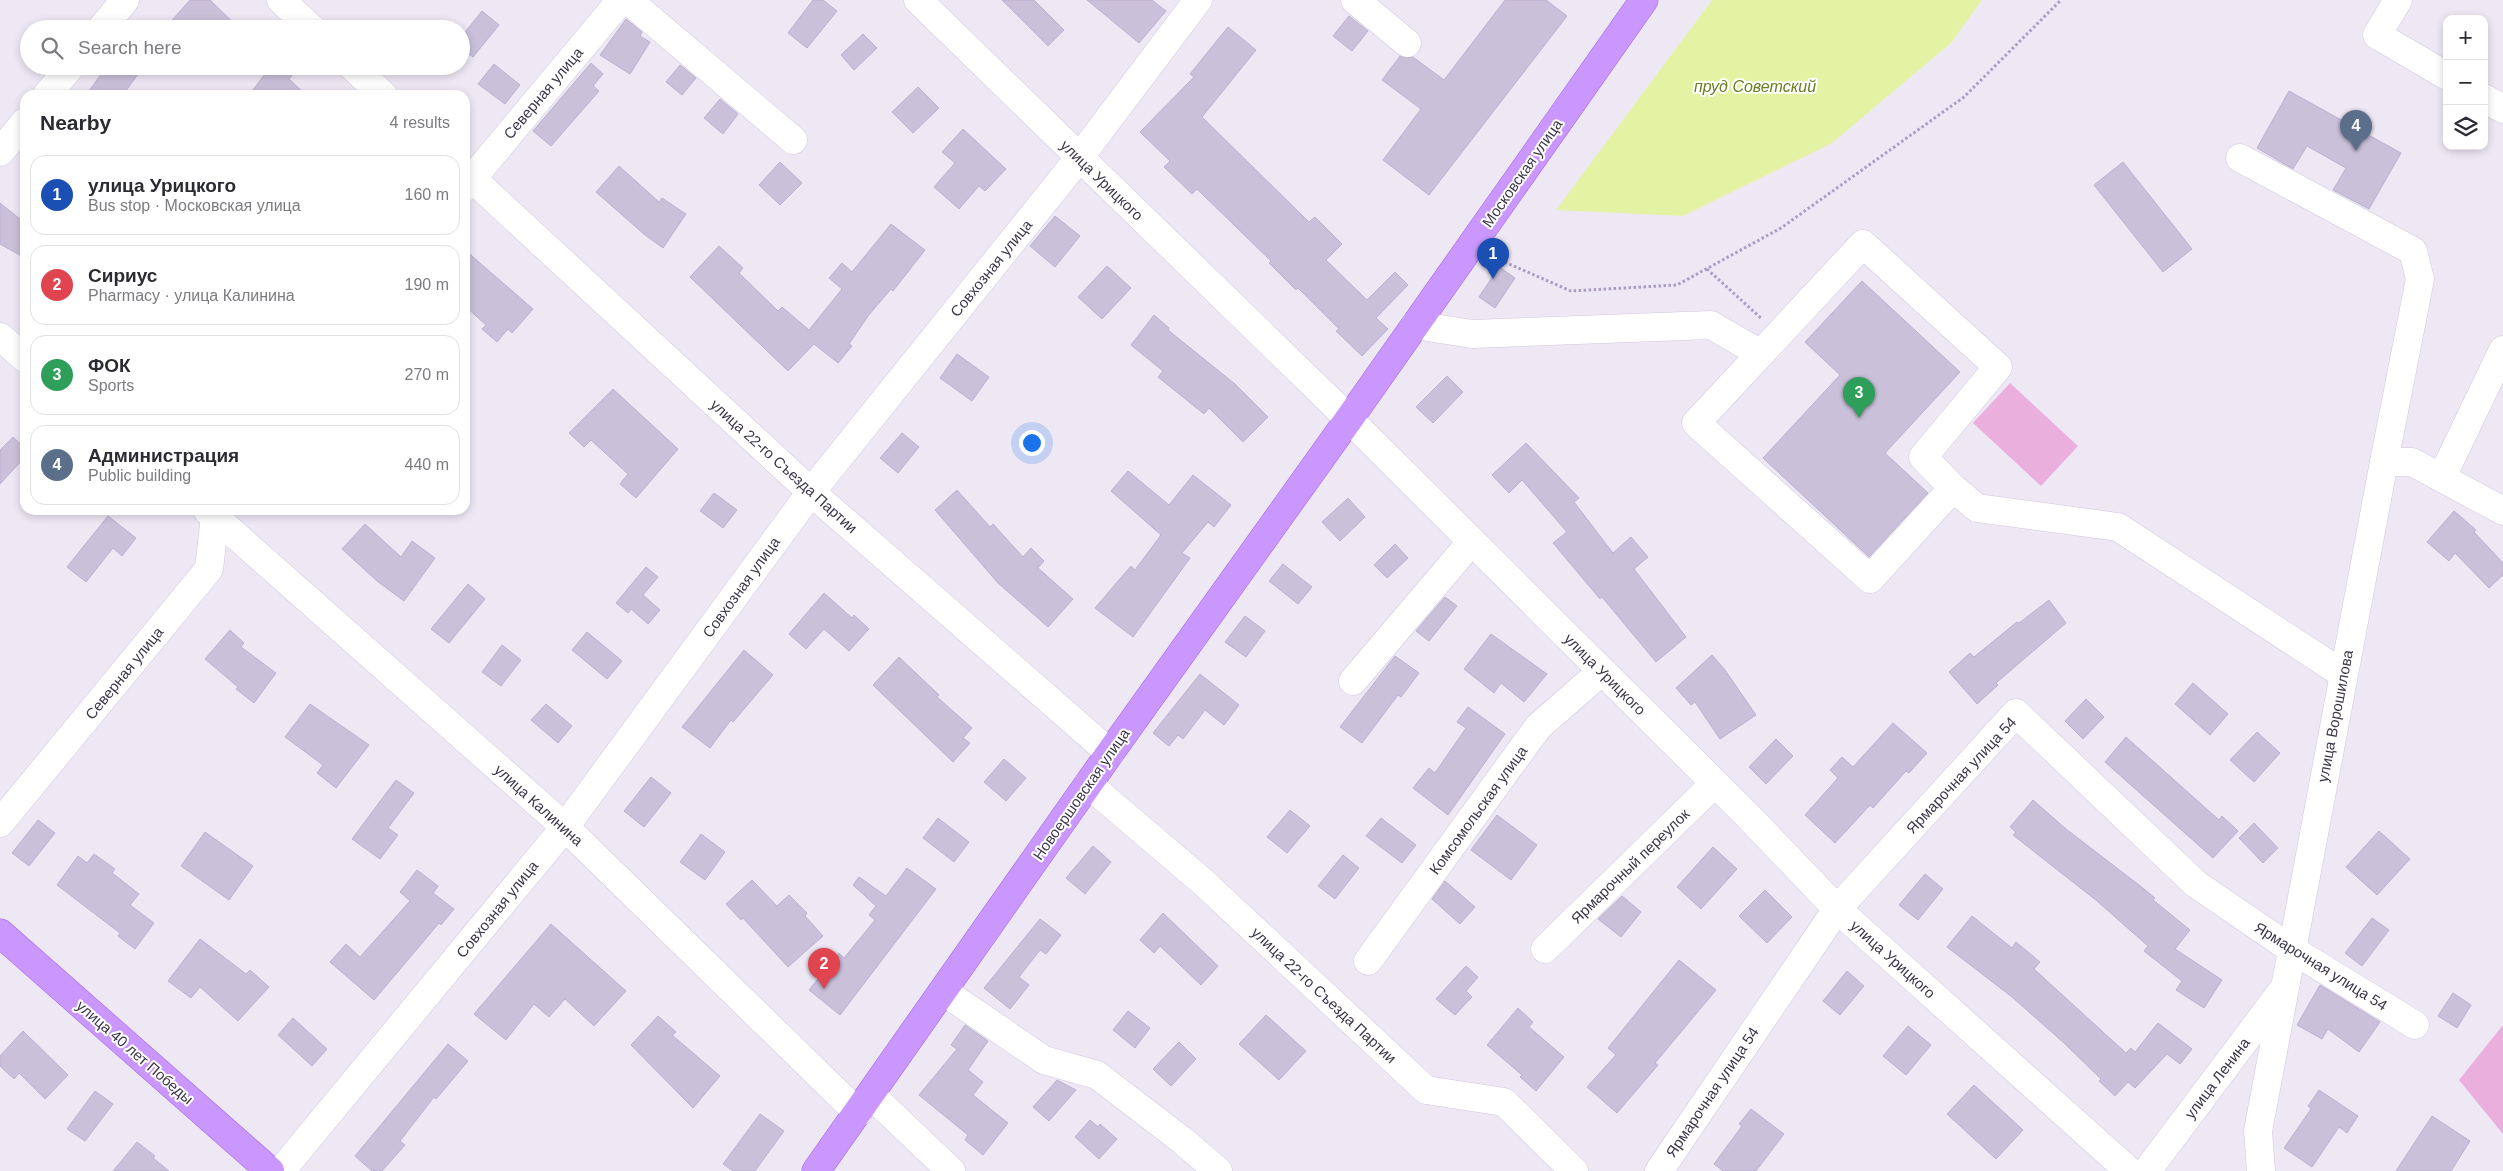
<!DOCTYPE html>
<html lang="en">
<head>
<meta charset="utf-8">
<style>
	:root { --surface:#fff; --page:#f2f2f3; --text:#2b2b33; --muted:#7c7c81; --line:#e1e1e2; --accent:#0f766e }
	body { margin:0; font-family:Arial,sans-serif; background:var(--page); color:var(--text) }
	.controls { position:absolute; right:15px; top:15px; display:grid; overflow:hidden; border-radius:10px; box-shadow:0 2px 8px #0003 }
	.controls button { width:45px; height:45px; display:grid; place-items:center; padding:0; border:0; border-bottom:1px solid var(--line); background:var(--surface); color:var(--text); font:25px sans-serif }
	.you { position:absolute; left:1031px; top:442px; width:18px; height:18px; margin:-12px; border:4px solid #fff; border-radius:50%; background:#1a73e8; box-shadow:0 0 0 8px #1a73e833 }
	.badge { display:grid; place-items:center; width:32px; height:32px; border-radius:50%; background:var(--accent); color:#fff; font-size:16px; font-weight:700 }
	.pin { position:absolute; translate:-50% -41px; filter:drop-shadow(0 1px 2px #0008) }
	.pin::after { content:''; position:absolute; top:26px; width:18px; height:15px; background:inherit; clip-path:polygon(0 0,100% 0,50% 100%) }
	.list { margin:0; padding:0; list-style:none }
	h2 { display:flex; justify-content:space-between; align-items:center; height:65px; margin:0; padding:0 20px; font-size:21px }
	h2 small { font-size:16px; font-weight:400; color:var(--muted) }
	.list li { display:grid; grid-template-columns:32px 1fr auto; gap:15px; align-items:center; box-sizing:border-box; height:80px; margin:0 10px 10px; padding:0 10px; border:1px solid var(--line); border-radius:15px }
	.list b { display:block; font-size:19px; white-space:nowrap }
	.list p { margin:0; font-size:16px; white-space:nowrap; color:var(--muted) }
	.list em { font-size:16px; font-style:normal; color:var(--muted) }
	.icon { flex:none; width:28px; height:28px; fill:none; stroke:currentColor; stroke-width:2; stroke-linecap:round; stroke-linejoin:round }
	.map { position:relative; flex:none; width:2503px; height:1171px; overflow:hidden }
	.search { position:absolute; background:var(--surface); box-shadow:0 2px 8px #0003; left:20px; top:20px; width:450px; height:55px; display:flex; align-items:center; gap:12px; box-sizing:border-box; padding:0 18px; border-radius:28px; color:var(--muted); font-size:19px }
	.panel { position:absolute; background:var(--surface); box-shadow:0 2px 8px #0003; left:20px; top:90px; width:450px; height:425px; border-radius:15px }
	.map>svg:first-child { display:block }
</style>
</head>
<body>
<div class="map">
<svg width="2503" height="1171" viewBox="0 0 2503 1171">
	<rect width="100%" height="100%" fill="#eee8f5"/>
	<g fill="#eaafdd">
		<polygon points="2010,383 2078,446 2041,486 1973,423"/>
		<polygon points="2503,1025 2503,1134 2459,1080"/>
	</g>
	<polygon fill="#e4f3a3" points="1712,0 1982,0 1951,43 1832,143 1683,216 1556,210"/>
	<g fill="#cac0da" stroke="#bdb0d2">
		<polygon points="190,0 210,0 240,29 164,29"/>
		<polygon points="813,0 823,0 837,11 807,48 788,33"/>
		<polygon points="1002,0 1034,0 1064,30 1048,46"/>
		<polygon points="1087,0 1152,0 1166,11 1139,43"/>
		<polygon points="1505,0 1546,0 1567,16 1429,195 1383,160 1421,109 1382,80 1400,56 1405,58 1413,57 1444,80"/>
		<polygon points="482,11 499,25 473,57 461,48 461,37"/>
		<polygon points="1349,16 1368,31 1352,51 1333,36"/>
		<polygon points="626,19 642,32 640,36 650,42 630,74 600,55"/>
		<polygon points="1228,27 1256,50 1202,117 1309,222 1315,217 1342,244 1326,260 1367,300 1395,272 1408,285 1376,318 1388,329 1362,356 1336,331 1339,329 1298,288 1296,290 1269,263 1271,261 1197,189 1192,194 1164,167 1170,161 1140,132 1194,77 1190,74"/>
		<polygon points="863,34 877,48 854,70 841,55"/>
		<polygon points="591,63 603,74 593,86 599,91 551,146 533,131"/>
		<polygon points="494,64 520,85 505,104 478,84"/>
		<polygon points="680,65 696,78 682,95 666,82"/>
		<polygon points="107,66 144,66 123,95 86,95"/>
		<polygon points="271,66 285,66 294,73 289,79 306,95 249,95"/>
		<polygon points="918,87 939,108 913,133 892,112"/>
		<polygon points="2289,91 2401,153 2369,209 2333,190 2346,168 2307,146 2293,169 2257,148"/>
		<polygon points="720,99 738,114 723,134 704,118"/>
		<polygon points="963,129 1006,169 985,191 979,186 959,209 934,187 955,163 942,152"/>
		<polygon points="780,162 802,183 780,205 759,185"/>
		<polygon points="2123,162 2192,249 2163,272 2094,185"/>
		<polygon points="619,166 659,202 662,198 686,214 663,248 645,235 596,192"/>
		<polygon points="0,203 25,223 25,258 0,244"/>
		<polygon points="1055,216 1080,236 1055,267 1030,246"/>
		<polygon points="891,224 925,250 893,291 891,289 868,316 849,344 852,346 838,363 814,344 788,371 690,277 719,246 743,268 739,273 778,311 782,307 809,330 842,289 829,278 842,263 852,272"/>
		<polygon points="465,250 533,309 512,333 508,329 497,342 482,329 486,325 465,306"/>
		<polygon points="1107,266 1131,288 1102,319 1078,297"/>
		<polygon points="1499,267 1515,278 1495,308 1479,297"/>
		<polygon points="1862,281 1960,372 1885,453 1928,493 1869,557 1763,458 1840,375 1805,342"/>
		<polygon points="1154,315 1169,328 1168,330 1235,384 1268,417 1243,442 1209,408 1204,414 1158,377 1163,371 1131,345"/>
		<polygon points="957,354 989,377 972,401 940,378"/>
		<polygon points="1447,376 1463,392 1433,423 1416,407"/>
		<polygon points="613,389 678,449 636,498 620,484 628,474 591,440 584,447 569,433"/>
		<polygon points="902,433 919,447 898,473 880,458"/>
		<polygon points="13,437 25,448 25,457 0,484 0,450"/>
		<polygon points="1526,443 1579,498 1574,502 1613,553 1631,537 1648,557 1634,569 1686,637 1656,662 1602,597 1600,599 1553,543 1567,532 1522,480 1509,493 1492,475"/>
		<polygon points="1128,471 1169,505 1193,475 1231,505 1214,527 1208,522 1182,553 1190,558 1133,637 1095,608 1131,566 1135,570 1161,535 1111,491"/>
		<polygon points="957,490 990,527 993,524 1023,557 1031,548 1044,561 1038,568 1073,599 1048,627 998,583 935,510"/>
		<polygon points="714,493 737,510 723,528 700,511"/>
		<polygon points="1348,498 1365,517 1340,541 1322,522"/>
		<polygon points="2454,511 2476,530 2474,532 2503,563 2503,575 2489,588 2455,553 2449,561 2427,542"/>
		<polygon points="108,516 136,538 122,556 113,548 86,582 67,567"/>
		<polygon points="365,524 401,557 412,541 435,558 404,601 377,581 342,549"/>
		<polygon points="1395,544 1408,558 1387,578 1374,565"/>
		<polygon points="1283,564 1312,587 1298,604 1269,581"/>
		<polygon points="646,567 658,577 643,595 660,610 648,624 631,609 628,613 616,603"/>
		<polygon points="468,584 485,599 449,643 431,629"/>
		<polygon points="824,593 852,618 854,615 869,629 849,651 824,629 806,649 789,634"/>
		<polygon points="1445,597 1457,606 1429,641 1416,631"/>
		<polygon points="2049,600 2066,623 1996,683 1998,685 1977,704 1949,672 1970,653 1974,657 2017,622 2019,623"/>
		<polygon points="1245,616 1265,631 1246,657 1225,642"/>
		<polygon points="230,630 244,643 241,647 276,673 254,703 236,689 238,687 205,659"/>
		<polygon points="587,632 622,661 607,679 572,650"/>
		<polygon points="1491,634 1547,674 1524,702 1501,683 1494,693 1464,669"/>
		<polygon points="502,645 521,660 501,686 482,672"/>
		<polygon points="744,650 773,675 733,722 731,720 710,748 682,727"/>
		<polygon points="1712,655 1725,670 1756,715 1720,739 1695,702 1691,705 1676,688"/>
		<polygon points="1395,656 1419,673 1401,697 1398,695 1362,743 1340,727"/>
		<polygon points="899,657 939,695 937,697 972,728 963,738 970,743 953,762 873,685"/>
		<polygon points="1200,674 1239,705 1224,725 1205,710 1183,739 1178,735 1169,746 1153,733"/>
		<polygon points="2193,683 2228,714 2210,735 2175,704"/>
		<polygon points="2086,699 2104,717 2083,739 2065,721"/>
		<polygon points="310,704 369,745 336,788 317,773 323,765 285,737"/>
		<polygon points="546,704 572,726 558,743 531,720"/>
		<polygon points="1468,707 1505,734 1448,815 1413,788 1429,768 1435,773 1466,728 1457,722"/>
		<polygon points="1893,723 1927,753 1909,773 1906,771 1873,808 1870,805 1835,843 1805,815 1838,778 1830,770 1842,757 1853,767"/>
		<polygon points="2257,732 2280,753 2254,782 2230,760"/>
		<polygon points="2126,737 2219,820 2222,816 2238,831 2213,858 2105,762"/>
		<polygon points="1776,739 1793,756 1766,784 1749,767"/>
		<polygon points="1004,759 1026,778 1006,801 984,782"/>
		<polygon points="651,777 671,793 644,827 624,811"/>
		<polygon points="396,780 414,793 388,828 398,835 380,859 352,839"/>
		<polygon points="2033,800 2066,829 2139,885 2155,898 2153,900 2190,930 2175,949 2222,980 2204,1008 2176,990 2182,981 2144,951 2148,946 2097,901 2013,835 2016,832 2010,827"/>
		<polygon points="1290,810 1310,826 1287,853 1267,837"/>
		<polygon points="1497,815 1537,845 1511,880 1471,850"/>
		<polygon points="938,818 969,842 954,862 923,838"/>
		<polygon points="1381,818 1416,845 1402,863 1366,836"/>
		<polygon points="38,820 55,833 29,866 12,853"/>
		<polygon points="2254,823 2278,848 2263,863 2239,838"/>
		<polygon points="2379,831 2410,859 2377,895 2346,867"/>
		<polygon points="205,832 253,866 229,900 181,866"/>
		<polygon points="701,834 725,852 705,880 680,862"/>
		<polygon points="1093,846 1111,862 1085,894 1066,878"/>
		<polygon points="1713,847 1737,869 1701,909 1677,887"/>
		<polygon points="94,854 115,869 112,873 139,894 130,905 154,923 135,949 118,936 120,933 57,885 78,856 87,863"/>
		<polygon points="1343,855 1359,868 1335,899 1318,886"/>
		<polygon points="907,868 936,889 840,1015 809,990 839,953 844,958 875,920 869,915 876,906 853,885 859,877 886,896"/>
		<polygon points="417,870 438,886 433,893 454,909 441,925 439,923 374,1000 330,962 346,944 360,957 410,901 400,892"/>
		<polygon points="1925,874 1943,889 1918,920 1899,905"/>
		<polygon points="752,880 777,906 789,895 807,913 805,916 823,936 788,967 743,918 741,920 726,904"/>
		<polygon points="1445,881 1475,907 1460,924 1432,899"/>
		<polygon points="1765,890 1792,917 1767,943 1739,916"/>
		<polygon points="1622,896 1641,912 1621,937 1598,919"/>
		<polygon points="1163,913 1218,966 1201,985 1160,946 1154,953 1140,940"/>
		<polygon points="1972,916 2012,948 2016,942 2040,962 2034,969 2126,1053 2131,1048 2135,1052 2158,1023 2192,1049 2180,1064 2167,1054 2135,1088 2128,1082 2115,1096 2099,1081 2101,1079 2064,1043 2012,997 1947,947"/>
		<polygon points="2372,918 2389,930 2362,966 2345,953"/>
		<polygon points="1040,919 1061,935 1046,954 1040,950 1019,977 1029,985 1010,1009 984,988"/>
		<polygon points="551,924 626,991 594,1026 565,999 549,1017 534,1004 506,1040 474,1014"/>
		<polygon points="200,939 246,974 250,970 269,987 238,1021 200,987 191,998 168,981"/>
		<polygon points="1679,960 1716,990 1655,1063 1658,1065 1617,1113 1587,1087 1616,1055 1608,1048"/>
		<polygon points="1466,966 1478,977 1466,991 1472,997 1455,1015 1436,999"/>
		<polygon points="1847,971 1864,986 1840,1015 1823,1001"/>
		<polygon points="2320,985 2380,1022 2359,1052 2328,1029 2322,1039 2297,1025"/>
		<polygon points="2453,993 2471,1005 2457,1028 2438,1016"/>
		<polygon points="1518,1008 1533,1022 1529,1027 1564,1057 1536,1091 1520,1077 1522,1075 1487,1045"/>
		<polygon points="1128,1011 1150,1028 1135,1048 1113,1030"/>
		<polygon points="1266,1015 1306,1051 1279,1080 1239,1044"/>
		<polygon points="658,1016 676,1032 672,1035 720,1076 693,1108 631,1045"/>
		<polygon points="293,1018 327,1049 312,1066 278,1035"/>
		<polygon points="965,1025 988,1041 968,1070 983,1082 973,1095 1008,1123 983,1155 965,1140 968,1135 919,1095 957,1049 951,1045"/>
		<polygon points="1908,1026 1931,1045 1906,1075 1883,1056"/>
		<polygon points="23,1031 68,1075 45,1099 19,1073 14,1079 0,1066 0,1056"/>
		<polygon points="1179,1042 1196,1059 1171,1086 1153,1069"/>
		<polygon points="448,1044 468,1061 436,1099 434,1097 400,1141 405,1145 382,1171 372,1171 355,1156"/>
		<polygon points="1057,1080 1076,1090 1049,1121 1033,1107"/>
		<polygon points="1974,1085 2023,1130 1996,1159 1947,1114"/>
		<polygon points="2319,1090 2358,1116 2347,1133 2339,1127 2312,1167 2284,1148 2311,1109 2308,1106"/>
		<polygon points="95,1091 113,1104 85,1141 67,1129"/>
		<polygon points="1751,1109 1784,1134 1756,1171 1723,1171 1714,1164 1742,1126 1739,1124"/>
		<polygon points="760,1114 784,1131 755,1171 733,1171 723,1164"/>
		<polygon points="2432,1116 2470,1141 2451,1171 2396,1171"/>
		<polygon points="1090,1120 1098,1127 1100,1124 1117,1139 1099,1159 1075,1137"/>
		<polygon points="137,1142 155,1156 153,1158 169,1171 113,1171"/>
	</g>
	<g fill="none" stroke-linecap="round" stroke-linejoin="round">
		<g stroke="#d1c7df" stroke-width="29">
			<g id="minor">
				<polyline points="281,0 312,29"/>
				<polyline points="628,0 793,140"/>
				<polyline points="918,0 1349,419 1750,818 1837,909 2129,1171"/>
				<polyline points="1355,0 1407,43"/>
				<polyline points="2398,0 2377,35 2447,76"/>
				<polyline points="101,29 125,0"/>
				<polyline points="352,66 383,95"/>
				<polyline points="47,95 71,66"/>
				<polyline points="2484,98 2503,109"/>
				<polyline points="0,152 25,122"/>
				<polyline points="2240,158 2413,251 2420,279 2384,462"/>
				<polyline points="465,172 811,492 1110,753"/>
				<polyline points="465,187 621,0"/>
				<polyline points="1415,325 1472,334 1711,325 1761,354"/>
				<polyline points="0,337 25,358"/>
				<polyline points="2442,477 2503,350"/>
				<polyline points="1953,488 1870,579 1696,423 1863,244 1998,367 1923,457 1953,488 1977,508 2118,527 2343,674"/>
				<polyline points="207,510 565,827 858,1113"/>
				<polyline points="1353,681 1472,541"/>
				<polyline points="1088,784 1203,882 1426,1090 1504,1102 1574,1171"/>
				<polyline points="0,823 209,569 215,516 219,510"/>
				<polyline points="1545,949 1715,783"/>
				<polyline points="1368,961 1538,727 1602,671"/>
				<polyline points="943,991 1044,1060 1097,1075 1183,1141 1218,1171"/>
				<polyline points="871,1095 951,1171"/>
				<polyline points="281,1171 565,827 811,492 1079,158 1198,0"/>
				<polyline points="1659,1171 1837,909 2016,713 2196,884 2291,949 2415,1025"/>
				<polyline points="2147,1171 2282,991"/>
				<polyline points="2261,1171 2258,1131 2384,462 2412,462 2503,511"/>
			</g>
		</g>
		<g stroke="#a262e8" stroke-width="29">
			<g id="major">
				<polyline points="0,933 270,1171"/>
				<polyline points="816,1171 1110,753 1349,419 1644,0"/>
			</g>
		</g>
		<g stroke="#ac9bc3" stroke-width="3" stroke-dasharray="2.5 2.5" stroke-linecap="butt">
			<polyline points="1491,256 1571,291 1677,285 1781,228 1964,97 2061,0"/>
			<polyline points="1707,269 1762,319"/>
		</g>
		<use href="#minor" stroke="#fff" stroke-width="28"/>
		<use href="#major" stroke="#ca97ff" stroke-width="28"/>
	</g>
	<g text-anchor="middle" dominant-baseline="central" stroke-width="4" stroke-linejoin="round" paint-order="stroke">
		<g font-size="15" fill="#3d3648" stroke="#fff">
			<text transform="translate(543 93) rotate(-50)">Северная улица</text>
			<text transform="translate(1522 173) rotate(-55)">Московская улица</text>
			<text transform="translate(1102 180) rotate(44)">улица Урицкого</text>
			<text transform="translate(991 268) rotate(-51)">Совхозная улица</text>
			<text transform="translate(784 466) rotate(42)">улица 22-го Съезда Партии</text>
			<text transform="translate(741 587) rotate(-54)">Совхозная улица</text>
			<text transform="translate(124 673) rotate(-51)">Северная улица</text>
			<text transform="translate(1605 674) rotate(45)">улица Урицкого</text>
			<text transform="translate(2335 716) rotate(-79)">улица Ворошилова</text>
			<text transform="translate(1961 775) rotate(-47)">Ярмарочная улица 54</text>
			<text transform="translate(1081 794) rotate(-55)">Новоершовская улица</text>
			<text transform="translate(539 805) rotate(42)">улица Калинина</text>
			<text transform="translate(1478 810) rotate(-54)">Комсомольская улица</text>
			<text transform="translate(1630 866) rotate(-44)">Ярмарочный переулок</text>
			<text transform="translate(497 909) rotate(-51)">Совхозная улица</text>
			<text transform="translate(1893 959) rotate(42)">улица Урицкого</text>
			<text transform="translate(2321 966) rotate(32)">Ярмарочная улица 54</text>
			<text transform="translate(1324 995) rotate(43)">улица 22-го Съезда Партии</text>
			<text transform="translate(135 1052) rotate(41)">улица 40 лет Победы</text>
			<text transform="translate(2217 1078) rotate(-53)">улица Ленина</text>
			<text transform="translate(1712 1092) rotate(-56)">Ярмарочная улица 54</text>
		</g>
		<g font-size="16" font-style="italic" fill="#6c7e22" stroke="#fff">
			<text x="1755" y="86">пруд Советский</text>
		</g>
	</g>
</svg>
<div class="controls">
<button>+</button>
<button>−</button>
<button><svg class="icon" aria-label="layers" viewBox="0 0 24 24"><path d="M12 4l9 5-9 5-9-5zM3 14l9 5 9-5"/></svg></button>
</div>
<div class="you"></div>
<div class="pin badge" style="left:1493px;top:279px;background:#1a4fb4">1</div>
<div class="pin badge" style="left:824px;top:989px;background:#e0444e">2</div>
<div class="pin badge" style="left:1859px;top:418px;background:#2e9e5b">3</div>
<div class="pin badge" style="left:2356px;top:151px;background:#5c6f8a">4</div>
<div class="search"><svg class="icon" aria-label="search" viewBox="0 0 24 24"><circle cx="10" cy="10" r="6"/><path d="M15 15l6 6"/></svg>Search here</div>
<section class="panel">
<h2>Nearby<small>4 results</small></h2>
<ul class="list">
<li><span class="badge" style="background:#1a4fb4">1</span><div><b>улица Урицкого</b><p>Bus stop · Московская улица</p></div><em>160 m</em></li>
<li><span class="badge" style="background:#e0444e">2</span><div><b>Сириус</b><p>Pharmacy · улица Калинина</p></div><em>190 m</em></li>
<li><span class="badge" style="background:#2e9e5b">3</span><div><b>ФОК</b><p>Sports</p></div><em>270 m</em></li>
<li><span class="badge" style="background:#5c6f8a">4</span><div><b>Администрация</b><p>Public building</p></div><em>440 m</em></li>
</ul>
</section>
</div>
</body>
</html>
